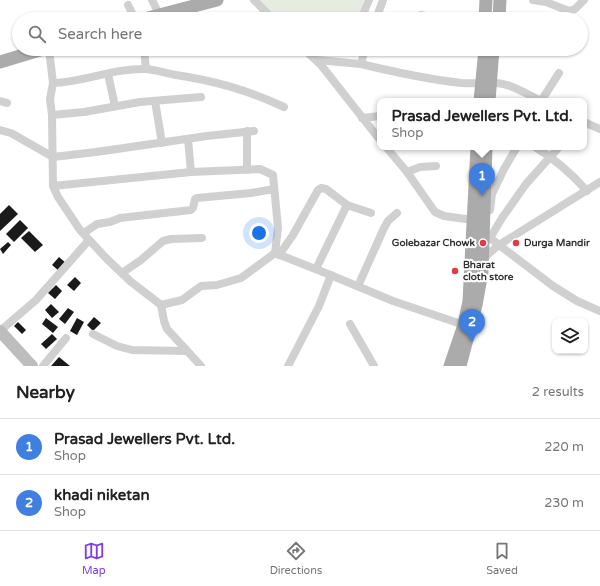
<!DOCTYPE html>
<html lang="en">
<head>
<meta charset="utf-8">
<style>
	:root { --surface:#fff; --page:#f6f6f6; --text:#222; --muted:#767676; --line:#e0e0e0; --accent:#7c3aed }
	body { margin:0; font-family:"Varela Round",sans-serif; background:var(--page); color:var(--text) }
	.controls { position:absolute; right:12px; bottom:12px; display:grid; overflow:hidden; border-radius:8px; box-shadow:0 1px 3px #0004 }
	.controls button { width:36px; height:36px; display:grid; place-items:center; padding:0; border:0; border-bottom:1px solid var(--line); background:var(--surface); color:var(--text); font:20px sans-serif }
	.you { position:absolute; left:259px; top:233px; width:14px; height:14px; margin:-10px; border:3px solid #fff; border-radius:50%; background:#1a73e8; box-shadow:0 0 0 6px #1a73e833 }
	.badge { display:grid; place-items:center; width:26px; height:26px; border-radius:50%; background:var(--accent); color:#fff; font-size:13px; font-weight:700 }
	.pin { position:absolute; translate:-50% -33px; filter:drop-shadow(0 1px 2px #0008) }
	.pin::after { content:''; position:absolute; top:21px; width:14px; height:12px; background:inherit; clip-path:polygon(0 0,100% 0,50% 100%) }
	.popup { position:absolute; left:377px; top:98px; width:210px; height:52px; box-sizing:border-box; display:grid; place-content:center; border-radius:8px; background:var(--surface); filter:drop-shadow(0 1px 3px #0005); font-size:13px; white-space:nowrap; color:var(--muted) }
	.popup b { font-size:15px; color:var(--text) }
	.popup::after { content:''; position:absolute; left:50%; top:100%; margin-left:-8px; border:8px solid transparent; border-top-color:var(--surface) }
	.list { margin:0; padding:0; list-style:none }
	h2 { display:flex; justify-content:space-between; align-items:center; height:52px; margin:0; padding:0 16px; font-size:17px }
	h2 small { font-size:13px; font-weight:400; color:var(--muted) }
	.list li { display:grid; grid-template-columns:26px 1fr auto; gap:12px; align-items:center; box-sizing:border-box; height:56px; padding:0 16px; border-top:1px solid var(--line) }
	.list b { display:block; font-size:15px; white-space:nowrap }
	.list p { margin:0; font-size:13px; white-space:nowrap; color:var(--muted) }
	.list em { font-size:13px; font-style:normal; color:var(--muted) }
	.icon { flex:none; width:22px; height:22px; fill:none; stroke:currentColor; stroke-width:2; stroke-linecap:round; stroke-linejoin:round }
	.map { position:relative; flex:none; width:600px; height:366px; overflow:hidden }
	.search { position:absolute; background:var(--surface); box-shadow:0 1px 3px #0004; left:12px; right:12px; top:12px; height:44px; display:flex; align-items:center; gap:10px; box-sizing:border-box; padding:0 14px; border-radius:22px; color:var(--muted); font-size:15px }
	.sheet { height:164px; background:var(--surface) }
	nav { display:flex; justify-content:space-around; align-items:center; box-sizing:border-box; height:56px; border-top:1px solid var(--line); background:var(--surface); font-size:11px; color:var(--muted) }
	nav a { display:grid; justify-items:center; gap:2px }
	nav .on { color:var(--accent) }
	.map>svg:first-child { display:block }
</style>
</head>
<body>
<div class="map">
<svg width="600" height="366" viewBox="0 0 600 366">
	<rect width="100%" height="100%" fill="#fff"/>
	<polygon fill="#e6ecdf" points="259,0 364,0 358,17 277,18"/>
	<g fill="#1a1a1a">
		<polygon points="9,205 18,214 0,231 0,214"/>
		<polygon points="20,220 28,228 14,242 6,234"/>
		<polygon points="29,231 43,245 35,252 21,238"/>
		<polygon points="8,242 11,245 3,254 0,249"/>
		<polygon points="59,257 66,263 59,271 52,265"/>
		<polygon points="75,277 81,283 74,291 67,285"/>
		<polygon points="56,285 62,291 55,299 48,293"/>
		<polygon points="51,304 59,312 52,318 45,310"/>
		<polygon points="68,308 74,312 65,324 59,319"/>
		<polygon points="94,317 101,323 93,331 87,325"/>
		<polygon points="46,318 58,327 53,333 42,324"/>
		<polygon points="77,318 84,322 77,335 70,331"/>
		<polygon points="18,322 26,330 22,334 14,326"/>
		<polygon points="52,334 57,339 46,349 41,344"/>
		<polygon points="59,357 70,366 51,366"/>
	</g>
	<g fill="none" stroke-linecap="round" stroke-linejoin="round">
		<g stroke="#d0d0d0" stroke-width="8">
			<polyline points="152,0 160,16"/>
			<polyline points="254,0 273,19"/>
			<polyline points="533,0 546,2 569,11 575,9 584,0"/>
			<polyline points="128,5 135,19"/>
			<polyline points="421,15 439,19"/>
			<polyline points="361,19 369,0"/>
			<polyline points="376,19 383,0"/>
			<polyline points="49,49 53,83 50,99 52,115 53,186 58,197 80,230 106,258 130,281 161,305 182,300 201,286 217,285 241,278 275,253 278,228 273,175 260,169 191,172 53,186"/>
			<polyline points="144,49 146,69"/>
			<polyline points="304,49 321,65 380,140"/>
			<path d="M365,49l-4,15c33,8 66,15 100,19 17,1 33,-3 49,3 11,4 21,10 31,15"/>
			<polyline points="448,49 469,51 488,51"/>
			<polyline points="317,60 361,64"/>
			<polyline points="108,74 115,106"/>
			<path d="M53,83c31,-1 61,-15 93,-14 10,1 20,4 30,6 40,6 71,15 108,32"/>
			<polyline points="0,101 7,103"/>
			<polyline points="155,101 162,143"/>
			<polyline points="541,101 559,73"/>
			<polyline points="52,115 84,112 140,102 201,97"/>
			<polyline points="362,118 380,116"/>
			<polyline points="584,122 600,129"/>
			<polyline points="0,130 11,133 53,157 96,152 207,136 254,131"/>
			<polyline points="188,139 191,172"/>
			<polyline points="386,147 407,172 435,212 444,216 473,220"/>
			<path d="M535,147c20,12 36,26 52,44"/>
			<polyline points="247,170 247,131"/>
			<polyline points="407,172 420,167 436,166"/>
			<polyline points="483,210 490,210 492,194 504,169 517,147"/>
			<polyline points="84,233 97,224 110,222 120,218 191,210 193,208 195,199 197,198 251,193 274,189"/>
			<polyline points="481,233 490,238 553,286 577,301 600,311"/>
			<polyline points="490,238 502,218 526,184 559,147"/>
			<polyline points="275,253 328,274 393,301 467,326"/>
			<polyline points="279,255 293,235 318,190 321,188 326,189 347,205 371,213"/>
			<polyline points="481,260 499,245 600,182"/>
			<polyline points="316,269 347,205"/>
			<polyline points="122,273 141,260 163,241 171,239 202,238"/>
			<polyline points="358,286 384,228 388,221 397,213"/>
			<polyline points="161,305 164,321 167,329 201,366"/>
			<polyline points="350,324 374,366"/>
			<polyline points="0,331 36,300 89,240"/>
			<polyline points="93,334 117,346 132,350 186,351"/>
			<polyline points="43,366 66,338"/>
			<polyline points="288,366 319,306 331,275"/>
		</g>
		<polyline stroke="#bdbdbd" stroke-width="12" points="0,331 32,366"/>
		<g stroke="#ababab" stroke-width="13">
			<polyline points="144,19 217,0"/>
			<polyline points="485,19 486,0"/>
			<polyline points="499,19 500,0"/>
			<polyline points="0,62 43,49"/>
			<polyline points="480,101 485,49"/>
			<polyline points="450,366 464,325 469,301 477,147"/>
		</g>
		<g stroke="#ababab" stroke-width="13">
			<polyline points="489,101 493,49"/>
			<polyline points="460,366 476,305 482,272 486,147"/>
		</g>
	</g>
	<g fill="#e63946" stroke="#fff" stroke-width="1.5">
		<circle cx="483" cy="243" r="4"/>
		<circle cx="516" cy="243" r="4"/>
		<circle cx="455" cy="271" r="4"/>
	</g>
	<g text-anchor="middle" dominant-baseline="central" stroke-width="4" stroke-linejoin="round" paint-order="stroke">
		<g font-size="10" font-weight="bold" fill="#333" stroke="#fff" text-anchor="start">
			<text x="475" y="243" text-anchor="end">Golebazar Chowk</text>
			<text x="524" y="243">Durga Mandir</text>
			<text x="463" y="265">Bharat<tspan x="463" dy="12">cloth store</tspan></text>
		</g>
	</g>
</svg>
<div class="controls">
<button><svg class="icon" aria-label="layers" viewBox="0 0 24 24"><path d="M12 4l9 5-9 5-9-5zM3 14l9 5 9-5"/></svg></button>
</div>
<div class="you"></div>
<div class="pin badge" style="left:482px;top:196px;background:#3f7fe0">1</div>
<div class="popup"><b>Prasad Jewellers Pvt. Ltd.</b>Shop</div>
<div class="pin badge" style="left:472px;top:342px;background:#3f7fe0">2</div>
<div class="search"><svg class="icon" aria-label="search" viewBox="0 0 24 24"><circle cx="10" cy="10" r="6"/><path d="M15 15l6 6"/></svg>Search here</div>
</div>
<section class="sheet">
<h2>Nearby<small>2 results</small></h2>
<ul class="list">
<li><span class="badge" style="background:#3f7fe0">1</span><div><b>Prasad Jewellers Pvt. Ltd.</b><p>Shop</p></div><em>220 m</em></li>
<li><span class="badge" style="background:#3f7fe0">2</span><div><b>khadi niketan</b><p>Shop</p></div><em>230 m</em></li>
</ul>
</section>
<nav>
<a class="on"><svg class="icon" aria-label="map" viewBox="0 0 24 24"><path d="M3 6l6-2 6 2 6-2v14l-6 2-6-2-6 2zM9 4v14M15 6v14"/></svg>Map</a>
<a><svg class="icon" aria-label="directions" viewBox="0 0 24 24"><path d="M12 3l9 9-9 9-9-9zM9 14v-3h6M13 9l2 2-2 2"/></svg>Directions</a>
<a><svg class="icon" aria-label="saved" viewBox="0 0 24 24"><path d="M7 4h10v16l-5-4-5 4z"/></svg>Saved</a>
</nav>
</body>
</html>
